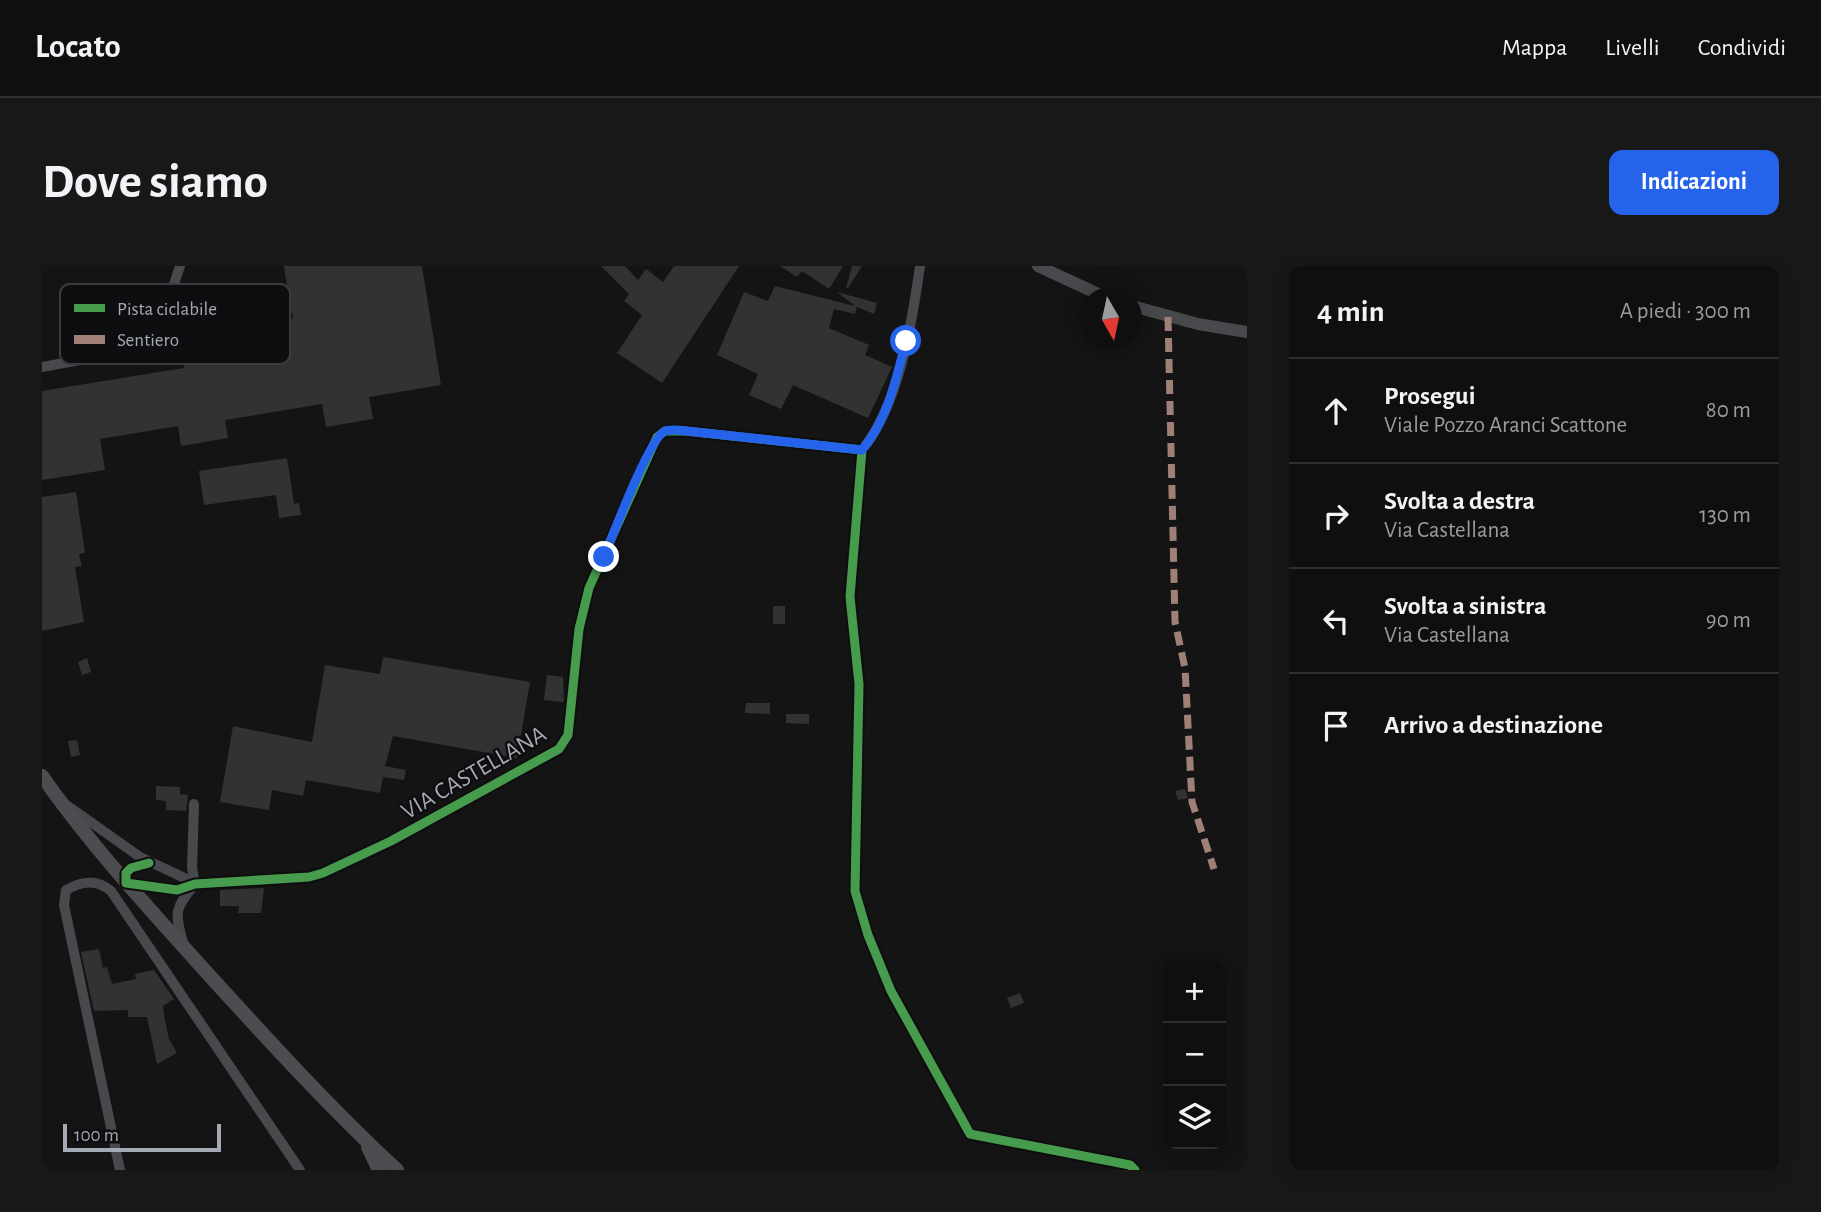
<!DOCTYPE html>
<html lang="it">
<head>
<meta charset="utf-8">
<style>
	:root { --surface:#0f0f0f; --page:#181818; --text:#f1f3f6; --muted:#9b9c9e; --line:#2f2f2f; --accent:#2563eb }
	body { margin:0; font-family:"Alegreya Sans",sans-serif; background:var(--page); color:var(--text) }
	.controls { position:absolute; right:21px; bottom:21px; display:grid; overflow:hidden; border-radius:14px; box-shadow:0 4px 18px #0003 }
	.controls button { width:63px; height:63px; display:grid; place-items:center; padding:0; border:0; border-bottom:2px solid var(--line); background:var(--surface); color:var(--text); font:35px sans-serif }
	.compass { position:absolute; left:1037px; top:21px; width:63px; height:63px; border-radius:50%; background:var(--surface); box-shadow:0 4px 18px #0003; rotate:171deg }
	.scale { position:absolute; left:21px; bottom:18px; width:158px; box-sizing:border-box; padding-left:7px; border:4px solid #a4a9b6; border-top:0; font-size:19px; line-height:24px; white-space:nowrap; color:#a4a9b6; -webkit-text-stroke:5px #0e0e10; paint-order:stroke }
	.stop { position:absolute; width:21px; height:21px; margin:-16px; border:5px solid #2563eb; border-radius:50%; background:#fff }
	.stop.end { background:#2563eb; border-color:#fff; box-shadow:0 2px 7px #0008 }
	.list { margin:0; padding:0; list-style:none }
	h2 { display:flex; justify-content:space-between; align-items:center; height:91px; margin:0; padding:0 28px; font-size:30px }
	h2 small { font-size:23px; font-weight:400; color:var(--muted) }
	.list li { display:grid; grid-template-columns:46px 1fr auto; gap:21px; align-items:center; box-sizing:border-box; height:105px; padding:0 28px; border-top:2px solid var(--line) }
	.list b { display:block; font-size:26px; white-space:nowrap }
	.list p { margin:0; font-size:23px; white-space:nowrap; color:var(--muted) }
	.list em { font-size:23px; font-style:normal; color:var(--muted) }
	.icon { flex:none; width:38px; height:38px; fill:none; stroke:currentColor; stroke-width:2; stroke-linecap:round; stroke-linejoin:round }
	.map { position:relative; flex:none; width:1205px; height:904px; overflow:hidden; border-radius:14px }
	header { display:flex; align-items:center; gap:42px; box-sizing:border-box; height:98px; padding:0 35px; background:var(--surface); border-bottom:2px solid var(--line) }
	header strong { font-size:33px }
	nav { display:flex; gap:38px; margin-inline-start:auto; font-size:24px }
	.intro { display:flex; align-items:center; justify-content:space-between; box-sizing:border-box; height:168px; padding:0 42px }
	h1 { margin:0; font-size:49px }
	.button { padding:18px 32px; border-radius:14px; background:var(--accent); color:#fff; font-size:24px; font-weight:700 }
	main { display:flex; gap:42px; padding:0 42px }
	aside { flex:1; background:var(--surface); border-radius:14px; box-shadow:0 4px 18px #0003 }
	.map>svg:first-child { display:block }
</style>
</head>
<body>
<header>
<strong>Locato</strong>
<nav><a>Mappa</a><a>Livelli</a><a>Condividi</a></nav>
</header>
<div class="intro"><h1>Dove siamo</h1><a class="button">Indicazioni</a></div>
<main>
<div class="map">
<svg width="1205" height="904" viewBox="0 0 1205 904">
	<rect width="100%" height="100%" fill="#141414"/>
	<g fill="#323233">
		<polygon points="242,0 380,0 399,119 327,131 331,153 284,161 280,138 183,154 186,172 139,180 136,160 58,173 63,204 0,214 0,125 142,102 134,53 148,51 151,69 251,53 246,29 241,30 239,21 245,20"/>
		<polygon points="559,0 583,0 596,14 604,3 621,16 632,0 697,0 620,117 575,87 600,49 582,35 587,28"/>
		<polygon points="738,0 801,0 787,23 760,5 755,11"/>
		<polygon points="810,0 820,0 806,22 804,22"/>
		<polygon points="733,20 813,40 795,26 835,37 832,48 815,41 813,48 792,43 787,62 827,79 823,89 850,101 826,152 751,119 739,143 707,129 716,108 675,89 702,26 726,35"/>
		<polygon points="245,192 252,238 257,237 259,249 237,252 234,229 162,239 157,205"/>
		<polygon points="34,226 43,287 37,288 40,300 33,301 42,356 0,365 0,231"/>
		<rect x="731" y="340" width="12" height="18"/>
		<polygon points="341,391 488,416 475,492 351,470 343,500 364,504 362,514 341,511 338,527 264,514 261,530 230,524 227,544 178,536 191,460 270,476 283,399 338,408"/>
		<polygon points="45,392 49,406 40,409 36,396"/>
		<polygon points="505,409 521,411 522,436 502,434"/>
		<polygon points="704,437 728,437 728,448 703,447"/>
		<polygon points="744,448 767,448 767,458 744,457"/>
		<polygon points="35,474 38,489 29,491 26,475"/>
		<polygon points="114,520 138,521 138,528 146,529 144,545 124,544 124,535 114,534"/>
		<polygon points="1143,523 1146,532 1136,534 1133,525"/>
		<polygon points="222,622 219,647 196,647 197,640 178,640 178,624"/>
		<polygon points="57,683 61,702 65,701 70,718 94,713 93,708 112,704 132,733 121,740 122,750 127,773 135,787 115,798 105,751 86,751 86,744 52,745 39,686"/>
		<polygon points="978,727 982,737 969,742 965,732"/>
	</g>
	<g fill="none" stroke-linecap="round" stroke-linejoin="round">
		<g stroke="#48494d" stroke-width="10">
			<polyline points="0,101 64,89 86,72 131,21 138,0"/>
			<polyline points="820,184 808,331 817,418 813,625 826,669 849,725 928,868 1088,899 1093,904"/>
			<path d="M820,184c37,-45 50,-127 58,-184"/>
			<polyline points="152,538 150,602 153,618"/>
			<polyline points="26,540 98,591 153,617"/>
			<polyline points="107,597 89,602 84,607 84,617 135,624 153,618 267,611 281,607 349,575 517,483 526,469 537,363 547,322 615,171 623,165 644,165 820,184"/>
			<path d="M141,676c-9,-30 -8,-34 12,-58"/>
			<path d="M78,904l-56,-265 2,-15c16,-9 30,-11 45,1l189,279"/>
		</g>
		<g stroke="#48494d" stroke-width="12">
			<polyline points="996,0 1065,32"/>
			<polyline points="1090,40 1156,58 1205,66"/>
		</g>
		<g stroke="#4c4d51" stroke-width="14">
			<path d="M0,510c50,71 109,135 167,199 61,67 122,134 188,195"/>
			<polyline points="326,881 337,904"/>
		</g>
		<polyline stroke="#9e8076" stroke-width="7" stroke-dasharray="14 7" stroke-linecap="butt" points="1126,51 1133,356 1143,402 1150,536 1172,603"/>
		<g stroke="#0e0e10" stroke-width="13">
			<polyline id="cycleway" points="107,597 89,602 84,607 84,617 135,624 153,618 267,611 281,607 349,575 517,483 526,469 537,363 547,322 615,171 623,165 644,165 820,184 808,331 817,418 813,625 826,669 849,725 928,868 1088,899 1093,904"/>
		</g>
		<use href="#cycleway" stroke="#469c4c" stroke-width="9"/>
	</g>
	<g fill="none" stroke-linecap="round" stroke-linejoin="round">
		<path stroke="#2563eb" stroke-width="9" d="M562,291c8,-20 46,-120 61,-126 6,-2 15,-1 22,0l175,19c26,-31 34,-71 44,-109"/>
	</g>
	<g text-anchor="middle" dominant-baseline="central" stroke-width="5" stroke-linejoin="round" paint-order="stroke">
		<g font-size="24" fill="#a4a9b6" stroke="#0e0e10">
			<text transform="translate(432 507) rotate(-30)">VIA CASTELLANA</text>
		</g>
	</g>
	<rect x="18" y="18" width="230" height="80" rx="10" fill="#0e0e10" stroke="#3b3c42" stroke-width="2"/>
	<rect x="32" y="38" width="31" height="8" fill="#469c4c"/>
	<rect x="32" y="69" width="31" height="9" fill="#9e8076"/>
	<g font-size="19" fill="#a4a9b6">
		<text x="75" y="49">Pista ciclabile</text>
		<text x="75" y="80">Sentiero</text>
	</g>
</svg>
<div class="controls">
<button>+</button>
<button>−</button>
<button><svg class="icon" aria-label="layers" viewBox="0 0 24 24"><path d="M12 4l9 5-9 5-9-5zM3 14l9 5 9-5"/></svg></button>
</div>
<svg class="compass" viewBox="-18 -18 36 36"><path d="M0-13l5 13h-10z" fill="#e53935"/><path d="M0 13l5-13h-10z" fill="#9b9c9e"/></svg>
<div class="scale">100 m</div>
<div class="stop" style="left:864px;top:75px"></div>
<div class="stop end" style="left:562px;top:291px"></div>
</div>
<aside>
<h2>4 min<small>A piedi · 300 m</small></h2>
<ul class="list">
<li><svg class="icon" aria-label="ahead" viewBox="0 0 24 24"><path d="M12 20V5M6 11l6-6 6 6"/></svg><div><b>Prosegui</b><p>Viale Pozzo Aranci Scattone</p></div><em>80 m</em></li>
<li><svg class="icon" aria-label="right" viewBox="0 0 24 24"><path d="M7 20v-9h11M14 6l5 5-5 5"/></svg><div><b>Svolta a destra</b><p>Via Castellana</p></div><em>130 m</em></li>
<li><svg class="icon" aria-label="left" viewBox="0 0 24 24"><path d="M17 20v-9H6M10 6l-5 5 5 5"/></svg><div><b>Svolta a sinistra</b><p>Via Castellana</p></div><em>90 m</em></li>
<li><svg class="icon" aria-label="arrive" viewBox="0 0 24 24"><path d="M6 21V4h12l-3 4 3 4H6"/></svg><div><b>Arrivo a destinazione</b></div></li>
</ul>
</aside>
</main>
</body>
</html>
